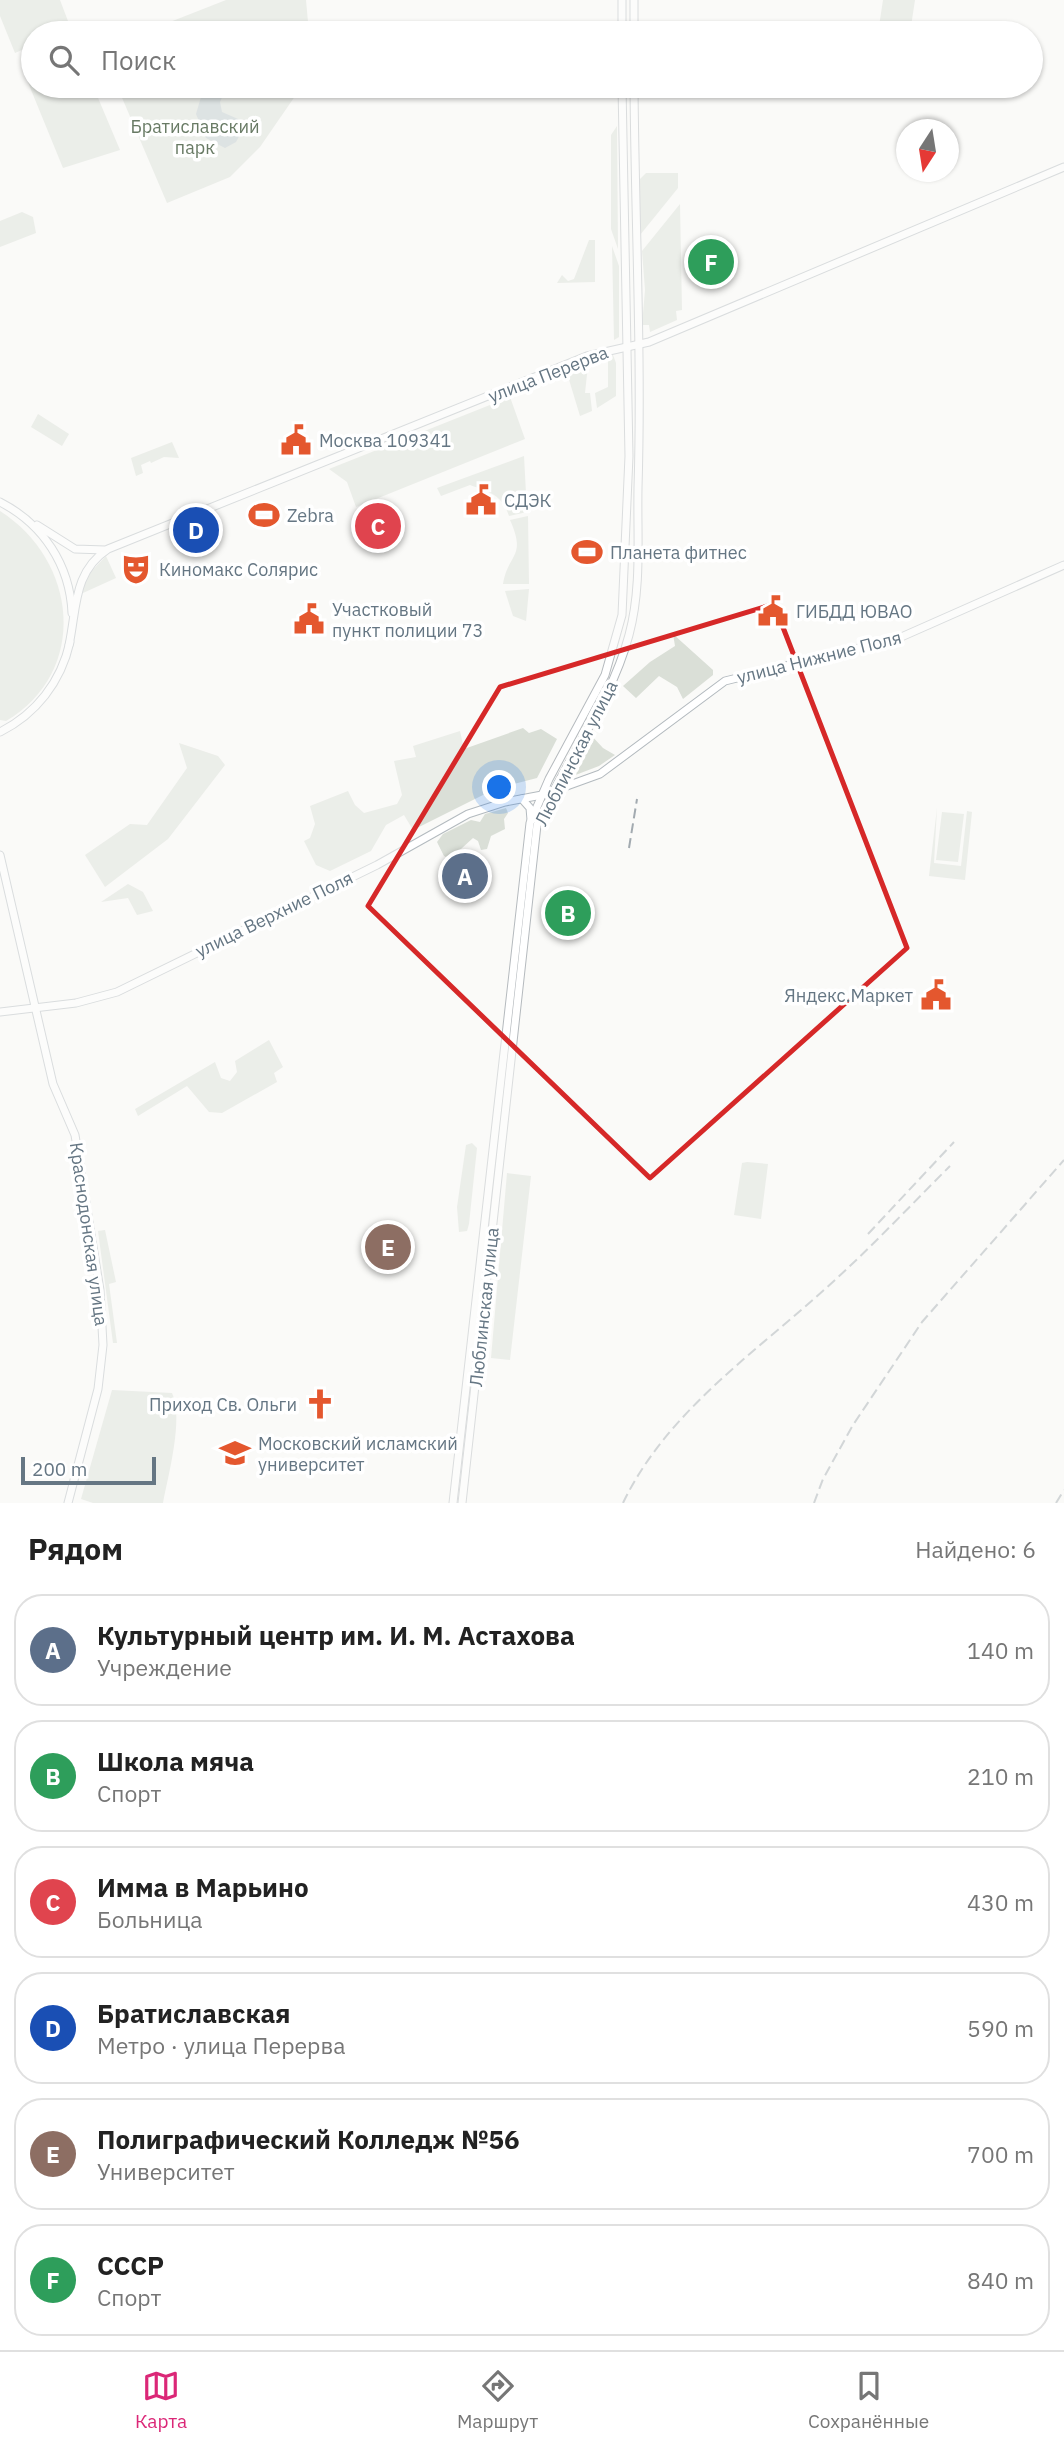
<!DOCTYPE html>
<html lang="ru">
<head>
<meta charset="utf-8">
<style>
	:root { --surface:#fff; --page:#f6f6f6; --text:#222; --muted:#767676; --line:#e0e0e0; --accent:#db2777 }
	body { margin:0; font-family:"IBM Plex Sans",sans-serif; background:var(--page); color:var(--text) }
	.compass { position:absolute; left:896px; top:119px; width:63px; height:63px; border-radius:50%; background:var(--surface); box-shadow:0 2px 5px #0004; rotate:192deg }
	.scale { position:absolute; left:21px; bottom:18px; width:135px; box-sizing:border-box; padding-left:7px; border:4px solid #657683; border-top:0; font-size:19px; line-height:24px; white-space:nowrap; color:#657683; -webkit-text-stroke:5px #fff; paint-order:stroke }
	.you { position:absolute; left:500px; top:788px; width:24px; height:24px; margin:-18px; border:5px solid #fff; border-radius:50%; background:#1a73e8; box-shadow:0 0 0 10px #1a73e833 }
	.badge { display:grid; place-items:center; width:46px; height:46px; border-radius:50%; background:var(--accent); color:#fff; font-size:23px; font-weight:700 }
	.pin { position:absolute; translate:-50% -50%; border:4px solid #fff; box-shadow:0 2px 7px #0006 }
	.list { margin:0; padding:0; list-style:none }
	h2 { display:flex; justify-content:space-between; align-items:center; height:91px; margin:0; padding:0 28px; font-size:30px }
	h2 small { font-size:23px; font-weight:400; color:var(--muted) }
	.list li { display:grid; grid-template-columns:46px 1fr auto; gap:21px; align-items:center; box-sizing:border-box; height:112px; margin:0 14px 14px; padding:0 14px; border:2px solid var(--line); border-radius:28px }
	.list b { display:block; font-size:26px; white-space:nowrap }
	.list p { margin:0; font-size:23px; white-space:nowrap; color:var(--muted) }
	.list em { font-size:23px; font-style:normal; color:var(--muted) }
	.icon { flex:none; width:38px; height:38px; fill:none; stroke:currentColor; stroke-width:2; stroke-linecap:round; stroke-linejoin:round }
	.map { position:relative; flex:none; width:1064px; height:1503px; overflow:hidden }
	.search { position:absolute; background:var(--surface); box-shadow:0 2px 5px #0004; left:21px; right:21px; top:21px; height:77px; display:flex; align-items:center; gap:18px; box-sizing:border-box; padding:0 24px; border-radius:38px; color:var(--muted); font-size:26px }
	.sheet { height:847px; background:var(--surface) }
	nav { display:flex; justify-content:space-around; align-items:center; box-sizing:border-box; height:98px; border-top:2px solid var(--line); background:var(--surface); font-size:19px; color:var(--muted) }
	nav a { display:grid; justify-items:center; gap:4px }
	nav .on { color:var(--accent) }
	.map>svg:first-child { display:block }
</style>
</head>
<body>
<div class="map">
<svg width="1064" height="1503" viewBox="0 0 1064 1503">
	<rect width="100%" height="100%" fill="#fafaf8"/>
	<g fill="#dadfd7">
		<polygon points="0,0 60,0 71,29 62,33 33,33 33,45 15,53 0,16"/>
		<polygon points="226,0 306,0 309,33 142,33"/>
		<polygon points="883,0 915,0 910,33 878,33"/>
		<polygon points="33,77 33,86 93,86 120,150 63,168 27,80"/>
		<polygon points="117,86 302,86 260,147 230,177 167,203"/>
		<polygon points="617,126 618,249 611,229 611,135"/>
		<polygon points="646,173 678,173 678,188 640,235 640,179"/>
		<polygon points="680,204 682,310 676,311 677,320 650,332 649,325 642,325 645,290 642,251"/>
		<polygon points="22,212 33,217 36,233 0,247 0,221"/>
		<polygon points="589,240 595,240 595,282 557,283 562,275 568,281 574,279"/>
		<polygon points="612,246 619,266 619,337 614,340"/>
		<polygon points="613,355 616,363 616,396 597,408 595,393 608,387 608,361 598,361"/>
		<polygon points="588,365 585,393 590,393 592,411 580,416 567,373"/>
		<polygon points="510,397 525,439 356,507 347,482 329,469"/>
		<polygon points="38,414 69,434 62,446 31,427"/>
		<polygon points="172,442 179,458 164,457 151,463 150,461 141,465 143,473 136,476 131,458"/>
		<path d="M524,456l3,56 -18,4c-7,-21 -19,-24 -39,-31l-29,11 -4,-8z"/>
		<path d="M0,511c77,49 90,160 6,210l-6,-1z"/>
		<path d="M528,516l1,68h-26c5,-31 24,-26 7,-64z"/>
		<polygon points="106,556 116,578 83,593 84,579"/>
		<polygon points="529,589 526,621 513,616 505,591"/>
		<polygon points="673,634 713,670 713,675 683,699 677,687 659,676 636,698 623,686 650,662 675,646"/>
		<polygon points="523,728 529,733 541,729 557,739 537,778 495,789 413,830 404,815 386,825 371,851 330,871 316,865 304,841 310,838 315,824 310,806 348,791 355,805 364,813 397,804 402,795 394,761 416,757 413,746 460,731 464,749"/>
		<polygon points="589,733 603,748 615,755 599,766 565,779"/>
		<polygon points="179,743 218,756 225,765 168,839 105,887 85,855 130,824 147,825 187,768"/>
		<polygon points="506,808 508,813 504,819 505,829 491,836 487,849 481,850 478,841 473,838 450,859 444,856 437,842 443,834 471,820 480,822 485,814"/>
		<polygon points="937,808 934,863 961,866 967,811 972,812 965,880 929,876"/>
		<polygon points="942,812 964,814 958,862 936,860"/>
		<polygon points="128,884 143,892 153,911 137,915 128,898 101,902"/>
		<polygon points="269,1040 283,1067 274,1073 277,1082 222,1113 209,1112 187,1086 138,1116 135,1109 215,1062 221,1078 230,1081 237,1072 235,1061"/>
		<polygon points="472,1143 477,1148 469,1224 467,1231 459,1232 457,1207 466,1145"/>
		<polygon points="747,1162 768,1164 761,1219 734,1215 742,1163"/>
		<polygon points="507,1173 531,1176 510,1360 491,1358"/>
		<polygon points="105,1230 116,1282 109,1284 117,1343 113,1343 98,1231"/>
		<path d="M112,1390l60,3c12,25 -4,83 -9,110h-70l-12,-4z"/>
	</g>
	<polygon fill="#bbc7cb" points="218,90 224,93 220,102 222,112 238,119 244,127 236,142 225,148 206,138 196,114 201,97"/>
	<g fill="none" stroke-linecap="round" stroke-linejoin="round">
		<g stroke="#b3babf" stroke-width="9">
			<g id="secondary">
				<path d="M0,502c43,22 70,63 72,111"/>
				<polyline points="37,525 75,549 105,550"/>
				<path d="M69,645c8,-37 4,-73 39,-96l479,-193 62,-14 415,-175"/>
				<path d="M0,732c36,-18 61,-50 70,-90"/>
				<polyline points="522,799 530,808 531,820"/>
				<polyline points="0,855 53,1084 75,1135 100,1290 103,1345 98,1389 68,1503"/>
				<polyline points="0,1012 76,1003 117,992 377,865 468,814 505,802 542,795 600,774 725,681 899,638 1064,565"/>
			</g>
		</g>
		<g stroke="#b5babe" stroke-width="9">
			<g id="primary">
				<polyline points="622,0 622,33"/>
				<polyline points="634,0 634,33"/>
				<polyline points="453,1503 530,823 549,779 605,675 622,615 629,456 622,86"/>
				<path d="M462,1503l75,-678c28,-64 74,-122 92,-190 13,-48 8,-98 9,-147 4,-134 -3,-268 -4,-402"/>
			</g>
		</g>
		<use href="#secondary" stroke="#fff" stroke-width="7"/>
		<use href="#primary" stroke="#fff" stroke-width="7"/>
		<g stroke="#a2aab0" stroke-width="2" stroke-dasharray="10 5" stroke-linecap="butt">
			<polyline points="629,848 637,799"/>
			<polyline points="868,1234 954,1142"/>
			<path d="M623,1503c41,-86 123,-144 193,-206 47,-41 90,-87 134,-131"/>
			<polyline points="814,1503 823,1479 853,1425 922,1322 1064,1160"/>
			<polyline points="1056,1503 1064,1490"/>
		</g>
	</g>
	<path d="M0 0H1064V1503H0ZM774,604l133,344 -257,230 -282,-272 132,-219z" fill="#fafaf8" fill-opacity=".55" fill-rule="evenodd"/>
	<path fill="none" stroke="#d62828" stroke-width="5" stroke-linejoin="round" d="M774,604l133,344 -257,230 -282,-272 132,-219z"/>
	<defs>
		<g id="civic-bare" transform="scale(2.415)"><path d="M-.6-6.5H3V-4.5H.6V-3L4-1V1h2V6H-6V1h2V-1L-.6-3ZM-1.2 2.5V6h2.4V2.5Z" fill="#e4572e" stroke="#fff" stroke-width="2.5" paint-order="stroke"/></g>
		<g id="stadium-bare" transform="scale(2.415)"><path d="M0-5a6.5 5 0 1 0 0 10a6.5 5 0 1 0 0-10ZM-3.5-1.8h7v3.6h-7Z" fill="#e4572e" stroke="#fff" stroke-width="2.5" paint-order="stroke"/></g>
		<g id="theatre-bare" transform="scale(2.415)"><path d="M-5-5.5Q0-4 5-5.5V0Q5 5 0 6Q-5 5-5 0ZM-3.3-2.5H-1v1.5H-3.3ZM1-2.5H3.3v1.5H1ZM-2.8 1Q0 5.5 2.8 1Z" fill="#e4572e" stroke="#fff" stroke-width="2.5" paint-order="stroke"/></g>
		<g id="church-bare" transform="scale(2.415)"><path d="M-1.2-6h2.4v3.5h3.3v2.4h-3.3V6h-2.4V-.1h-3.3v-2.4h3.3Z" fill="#e4572e" stroke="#fff" stroke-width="2.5" paint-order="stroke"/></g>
		<g id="university-bare" transform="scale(2.415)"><path d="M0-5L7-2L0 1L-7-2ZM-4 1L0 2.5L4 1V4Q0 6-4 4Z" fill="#e4572e" stroke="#fff" stroke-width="2.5" paint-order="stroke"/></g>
	</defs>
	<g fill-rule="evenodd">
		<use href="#civic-bare" x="296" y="440"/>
		<use href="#civic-bare" x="481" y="500"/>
		<use href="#stadium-bare" x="264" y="515"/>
		<use href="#stadium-bare" x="587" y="552"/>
		<use href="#theatre-bare" x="136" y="569"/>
		<use href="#civic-bare" x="773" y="611"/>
		<use href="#civic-bare" x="309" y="619"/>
		<use href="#civic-bare" x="936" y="995"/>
		<use href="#church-bare" x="320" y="1404"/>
		<use href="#university-bare" x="235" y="1453"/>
	</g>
	<g text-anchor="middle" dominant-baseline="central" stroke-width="7" stroke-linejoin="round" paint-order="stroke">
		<g font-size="18" fill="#687a64" stroke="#fff">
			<text x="195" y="126">Братиславский<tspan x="195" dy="21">парк</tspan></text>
		</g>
		<g font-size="18" fill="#657683" stroke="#fff">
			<text transform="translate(548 374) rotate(-21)">улица Перерва</text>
			<text transform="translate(819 657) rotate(-14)">улица Нижние Поля</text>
			<text transform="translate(576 753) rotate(-63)">Люблинская улица</text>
			<text transform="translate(274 914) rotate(-26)">улица Верхние Поля</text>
			<text transform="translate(89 1234) rotate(82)">Краснодонская улица</text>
			<text transform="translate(484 1307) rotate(-84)">Люблинская улица</text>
		</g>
		<g font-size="18" fill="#657683" stroke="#fff" text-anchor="start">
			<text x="319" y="440">Москва 109341</text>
			<text x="504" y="500">СДЭК</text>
			<text x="287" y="515">Zebra</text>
			<text x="610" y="552">Планета фитнес</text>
			<text x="159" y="569">Киномакс Солярис</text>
			<text x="332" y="609">Участковый<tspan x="332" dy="21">пункт полиции 73</tspan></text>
			<text x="796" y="611">ГИБДД ЮВАО</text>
			<text x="913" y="995" text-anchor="end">Яндекс.Маркет</text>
			<text x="297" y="1404" text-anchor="end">Приход Св. Ольги</text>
			<text x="258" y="1443">Московский исламский<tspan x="258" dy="21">университет</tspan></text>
		</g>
	</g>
</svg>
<svg class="compass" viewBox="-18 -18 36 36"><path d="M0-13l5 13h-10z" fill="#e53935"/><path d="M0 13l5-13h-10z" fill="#767676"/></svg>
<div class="scale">200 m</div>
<div class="you"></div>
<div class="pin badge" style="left:465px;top:876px;background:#5c6f8a">A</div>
<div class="pin badge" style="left:568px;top:913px;background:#2e9e5b">B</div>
<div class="pin badge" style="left:378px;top:526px;background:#e0444e">C</div>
<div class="pin badge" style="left:196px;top:530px;background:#1a4fb4">D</div>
<div class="pin badge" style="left:388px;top:1247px;background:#8d6e63">E</div>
<div class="pin badge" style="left:711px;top:262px;background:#2e9e5b">F</div>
<div class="search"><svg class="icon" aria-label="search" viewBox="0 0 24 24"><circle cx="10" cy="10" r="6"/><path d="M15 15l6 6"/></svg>Поиск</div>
</div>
<section class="sheet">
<h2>Рядом<small>Найдено: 6</small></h2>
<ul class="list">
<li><span class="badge" style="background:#5c6f8a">A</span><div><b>Культурный центр им. И. М. Астахова</b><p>Учреждение</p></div><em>140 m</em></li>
<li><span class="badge" style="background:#2e9e5b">B</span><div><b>Школа мяча</b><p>Спорт</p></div><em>210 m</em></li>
<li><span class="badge" style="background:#e0444e">C</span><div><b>Имма в Марьино</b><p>Больница</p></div><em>430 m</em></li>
<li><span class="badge" style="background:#1a4fb4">D</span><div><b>Братиславская</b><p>Метро · улица Перерва</p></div><em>590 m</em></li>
<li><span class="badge" style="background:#8d6e63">E</span><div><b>Полиграфический Колледж №56</b><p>Университет</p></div><em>700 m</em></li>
<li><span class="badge" style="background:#2e9e5b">F</span><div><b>СССР</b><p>Спорт</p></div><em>840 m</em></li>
</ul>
</section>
<nav>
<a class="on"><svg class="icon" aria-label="map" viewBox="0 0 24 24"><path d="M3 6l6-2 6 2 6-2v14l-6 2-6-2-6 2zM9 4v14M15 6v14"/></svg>Карта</a>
<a><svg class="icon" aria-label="directions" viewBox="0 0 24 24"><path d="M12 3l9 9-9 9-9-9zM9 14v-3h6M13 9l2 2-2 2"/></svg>Маршрут</a>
<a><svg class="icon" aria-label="saved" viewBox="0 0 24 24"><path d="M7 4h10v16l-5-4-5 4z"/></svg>Сохранённые</a>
</nav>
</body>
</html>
